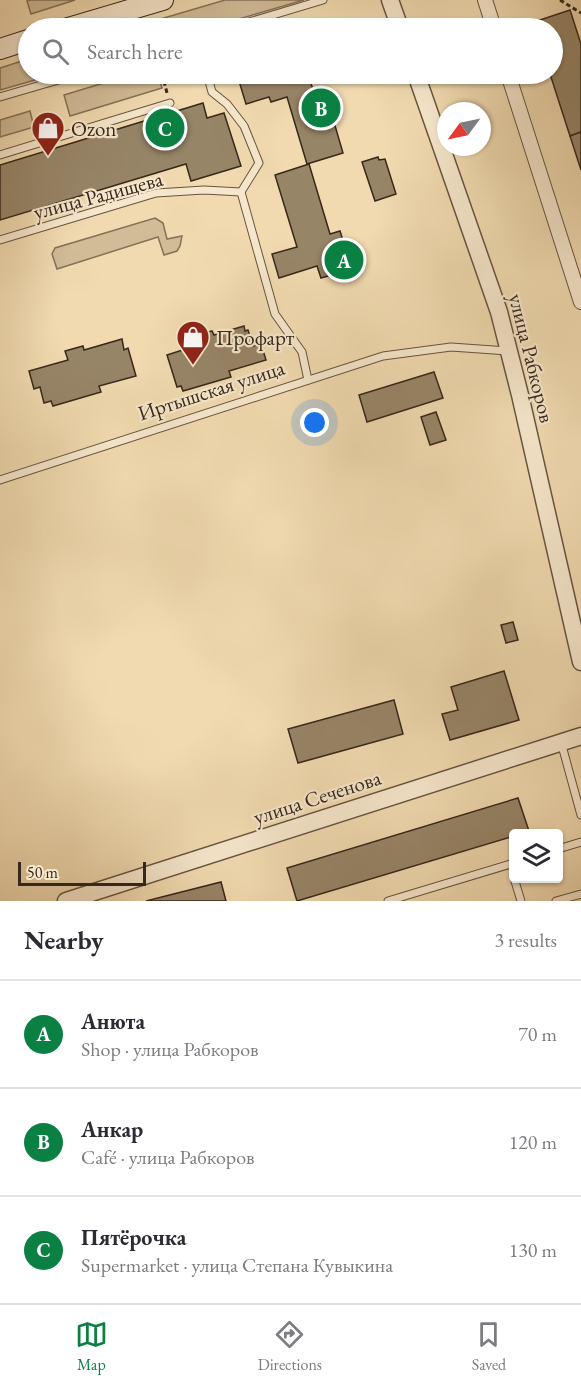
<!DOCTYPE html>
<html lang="en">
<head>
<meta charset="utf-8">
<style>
	:root { --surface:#fff; --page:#f7f7f7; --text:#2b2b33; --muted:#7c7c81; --line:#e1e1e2; --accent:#0b8043 }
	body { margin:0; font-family:"EB Garamond",serif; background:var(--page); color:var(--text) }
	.controls { position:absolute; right:18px; bottom:18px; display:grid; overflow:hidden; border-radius:6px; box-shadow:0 2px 4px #0004 }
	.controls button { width:54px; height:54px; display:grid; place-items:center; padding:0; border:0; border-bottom:2px solid var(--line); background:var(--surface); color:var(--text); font:30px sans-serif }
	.compass { position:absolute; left:437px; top:102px; width:54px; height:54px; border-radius:50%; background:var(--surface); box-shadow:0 2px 4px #0004; rotate:237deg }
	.scale { position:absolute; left:18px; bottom:15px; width:128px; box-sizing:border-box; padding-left:6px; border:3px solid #36281b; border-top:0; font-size:16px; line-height:21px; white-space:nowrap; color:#36281b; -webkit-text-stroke:4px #f6e7cc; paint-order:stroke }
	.you { position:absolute; left:315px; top:423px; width:21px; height:21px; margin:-15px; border:4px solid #fff; border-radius:50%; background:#1a73e8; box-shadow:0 0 0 9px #1a73e833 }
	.badge { display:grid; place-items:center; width:39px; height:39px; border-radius:50%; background:var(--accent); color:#fff; font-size:20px; font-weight:700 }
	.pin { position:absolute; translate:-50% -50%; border:3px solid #fff; box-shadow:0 2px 6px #0006 }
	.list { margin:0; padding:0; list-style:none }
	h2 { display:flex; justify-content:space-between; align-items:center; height:78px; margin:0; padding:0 24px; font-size:26px }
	h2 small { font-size:20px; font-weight:400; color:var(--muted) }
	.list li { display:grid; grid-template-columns:39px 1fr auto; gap:18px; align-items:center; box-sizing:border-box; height:108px; padding:0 24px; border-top:2px solid var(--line) }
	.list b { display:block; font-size:22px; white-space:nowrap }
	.list p { margin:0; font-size:20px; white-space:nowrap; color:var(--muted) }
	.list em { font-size:20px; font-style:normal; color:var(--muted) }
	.icon { flex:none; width:33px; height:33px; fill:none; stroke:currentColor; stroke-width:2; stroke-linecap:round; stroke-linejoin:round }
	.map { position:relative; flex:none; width:581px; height:901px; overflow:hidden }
	.search { position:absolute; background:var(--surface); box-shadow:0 2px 4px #0004; left:18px; right:18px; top:18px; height:66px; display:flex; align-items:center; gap:15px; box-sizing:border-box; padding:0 21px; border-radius:33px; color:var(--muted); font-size:22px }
	.sheet { height:402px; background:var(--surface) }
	nav { display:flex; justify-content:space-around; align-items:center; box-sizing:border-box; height:84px; border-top:2px solid var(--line); background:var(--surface); font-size:16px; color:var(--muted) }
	nav a { display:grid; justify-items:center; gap:3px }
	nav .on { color:var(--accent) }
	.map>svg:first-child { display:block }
</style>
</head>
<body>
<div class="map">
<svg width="581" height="901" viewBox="0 0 581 901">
	<rect width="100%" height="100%" fill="#f1dab0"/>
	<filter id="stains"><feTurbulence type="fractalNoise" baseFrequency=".00333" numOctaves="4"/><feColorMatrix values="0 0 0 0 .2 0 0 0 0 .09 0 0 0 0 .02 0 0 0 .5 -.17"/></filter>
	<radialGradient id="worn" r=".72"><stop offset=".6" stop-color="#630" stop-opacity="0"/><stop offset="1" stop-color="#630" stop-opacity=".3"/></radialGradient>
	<g fill="#d1bc97" stroke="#847259" stroke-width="1.5">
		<polygon points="30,0 75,0 31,14 27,1"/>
		<polygon points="225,0 304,0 208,28 130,28"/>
		<polygon points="28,59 28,74 56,74 0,90 0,68"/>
		<polygon points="133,74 158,74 162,88 70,116 64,95"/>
		<polygon points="30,111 34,127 0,137 0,120"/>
		<polygon points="155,218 163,223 167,239 182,236 180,246 177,251 164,255 158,237 57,269 52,254 55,248"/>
	</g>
	<g fill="#978568" stroke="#36281b" stroke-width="1.5">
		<polygon points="570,10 581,44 581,132 570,136 550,74 552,74 552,28 536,28 534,22"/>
		<polygon points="262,74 308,74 316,99 326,95 343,153 307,164 287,97 271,102 269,97 246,104 239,81"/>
		<polygon points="203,103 207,118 224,113 241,166 191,181 186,164 0,220 0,165"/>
		<polygon points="581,132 581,170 570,136"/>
		<polygon points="378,157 379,160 385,159 396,194 375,201 362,162"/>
		<polygon points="309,164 330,234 340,231 352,269 321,278 317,266 279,278 272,254 297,247 275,175"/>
		<polygon points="244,326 245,331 248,330 253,346 261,344 266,360 229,371 231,377 183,391 181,386 177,387 167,355 198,345 195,336 212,331 214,335"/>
		<polygon points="122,339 124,350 128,348 136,376 99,386 101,392 53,406 51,401 44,403 40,387 34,389 29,371 68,360 65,351 83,346 84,350"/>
		<polygon points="434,372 443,398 367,422 359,395"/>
		<polygon points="436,412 446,440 430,445 421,417"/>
		<polygon points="513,622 518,640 506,643 501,625"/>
		<polygon points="504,671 519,720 450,740 442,714 458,710 451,687"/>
		<polygon points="394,700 403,734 298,763 288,729"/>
		<polygon points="518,798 529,831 522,834 514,834 514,836 297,901 287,868"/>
		<polygon points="221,882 226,901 146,901"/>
	</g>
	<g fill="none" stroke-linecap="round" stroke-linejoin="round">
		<g stroke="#655440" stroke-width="9">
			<g id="service">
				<polyline points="229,28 323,0"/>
				<polyline points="207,74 212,92 227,104 244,126 259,163 241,192 275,314 302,352 308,380"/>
				<polyline points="0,97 79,74"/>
				<polyline points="0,155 170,103"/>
				<polyline points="0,240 156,193 204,190 241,192"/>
				<polyline points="0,480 383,356 451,347 508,351"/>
				<polyline points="561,742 581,815"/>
				<polyline points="558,849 581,842"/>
				<polyline points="514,878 521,901"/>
				<polyline points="388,901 514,863"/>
				<polyline points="556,901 581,894"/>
			</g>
		</g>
		<g stroke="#655440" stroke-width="16">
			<g id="minor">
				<polyline points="485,0 494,28"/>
				<polyline points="508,74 581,302"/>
			</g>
		</g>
		<g stroke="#655440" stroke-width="19">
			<g id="tertiary">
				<polyline points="390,0 400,28"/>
				<polyline points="416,74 499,312 520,395 581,662"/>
				<polyline points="66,901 581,736"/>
			</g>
		</g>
		<g stroke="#36281b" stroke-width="22">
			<g id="secondary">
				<polyline points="68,28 163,0"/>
				<polyline points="0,49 28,40"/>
			</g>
		</g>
		<g stroke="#36281b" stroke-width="3" stroke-dasharray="4.5 3" stroke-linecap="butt">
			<polyline points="560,0 581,13"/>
			<polyline points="162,74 167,93"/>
		</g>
		<use href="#service" stroke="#f6e7cc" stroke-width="7"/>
		<use href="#minor" stroke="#f6e7cc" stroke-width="14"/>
		<use href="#tertiary" stroke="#f6e7cc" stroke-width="16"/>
		<use href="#secondary" stroke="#f6e7cc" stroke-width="20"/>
	</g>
	<defs>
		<g id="shop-pin" transform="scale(1.725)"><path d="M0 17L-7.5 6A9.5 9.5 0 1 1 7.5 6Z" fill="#8f2418" stroke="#f6e7cc"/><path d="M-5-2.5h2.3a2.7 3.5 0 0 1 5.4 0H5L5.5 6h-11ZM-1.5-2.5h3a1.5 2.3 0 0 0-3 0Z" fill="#fff"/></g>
	</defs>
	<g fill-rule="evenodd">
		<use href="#shop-pin" x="48" y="128"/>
		<use href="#shop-pin" x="193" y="337"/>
	</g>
	<g text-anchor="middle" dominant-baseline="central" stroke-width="4.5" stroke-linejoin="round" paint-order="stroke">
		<g font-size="21" fill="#36281b" stroke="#f6e7cc" text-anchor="start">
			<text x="71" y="128">Ozon</text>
			<text x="216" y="337">Профарт</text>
		</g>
		<g font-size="21" fill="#36281b" stroke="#f6e7cc">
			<text transform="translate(98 195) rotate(-15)">улица Радищева</text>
			<text transform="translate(532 358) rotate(76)">улица Рабкоров</text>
			<text transform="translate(211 390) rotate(-18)">Иртышская улица</text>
			<text transform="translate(317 797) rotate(-18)">улица Сеченова</text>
		</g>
	</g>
	<rect width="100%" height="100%" filter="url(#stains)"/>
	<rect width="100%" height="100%" fill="url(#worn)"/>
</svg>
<div class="controls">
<button><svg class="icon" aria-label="layers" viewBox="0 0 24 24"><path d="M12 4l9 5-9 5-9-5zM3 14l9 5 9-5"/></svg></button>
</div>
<svg class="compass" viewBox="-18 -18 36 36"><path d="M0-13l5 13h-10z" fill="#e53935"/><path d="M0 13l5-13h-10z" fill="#7c7c81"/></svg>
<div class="scale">50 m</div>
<div class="you"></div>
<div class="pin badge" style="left:344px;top:260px">A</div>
<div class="pin badge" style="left:321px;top:108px">B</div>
<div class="pin badge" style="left:165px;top:128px">C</div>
<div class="search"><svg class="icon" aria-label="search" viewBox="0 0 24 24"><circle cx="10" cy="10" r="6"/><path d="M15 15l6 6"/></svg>Search here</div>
</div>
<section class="sheet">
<h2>Nearby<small>3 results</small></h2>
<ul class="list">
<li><span class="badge">A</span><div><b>Анюта</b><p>Shop · улица Рабкоров</p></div><em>70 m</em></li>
<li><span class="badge">B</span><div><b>Анкар</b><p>Café · улица Рабкоров</p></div><em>120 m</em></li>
<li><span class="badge">C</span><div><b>Пятёрочка</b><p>Supermarket · улица Степана Кувыкина</p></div><em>130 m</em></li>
</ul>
</section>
<nav>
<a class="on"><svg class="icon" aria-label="map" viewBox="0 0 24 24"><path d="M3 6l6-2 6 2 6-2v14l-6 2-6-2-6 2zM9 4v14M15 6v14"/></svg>Map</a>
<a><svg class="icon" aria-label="directions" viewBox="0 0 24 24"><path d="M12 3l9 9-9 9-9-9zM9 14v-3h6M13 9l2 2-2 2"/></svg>Directions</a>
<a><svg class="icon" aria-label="saved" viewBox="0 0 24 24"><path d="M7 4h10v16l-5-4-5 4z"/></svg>Saved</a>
</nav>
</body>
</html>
